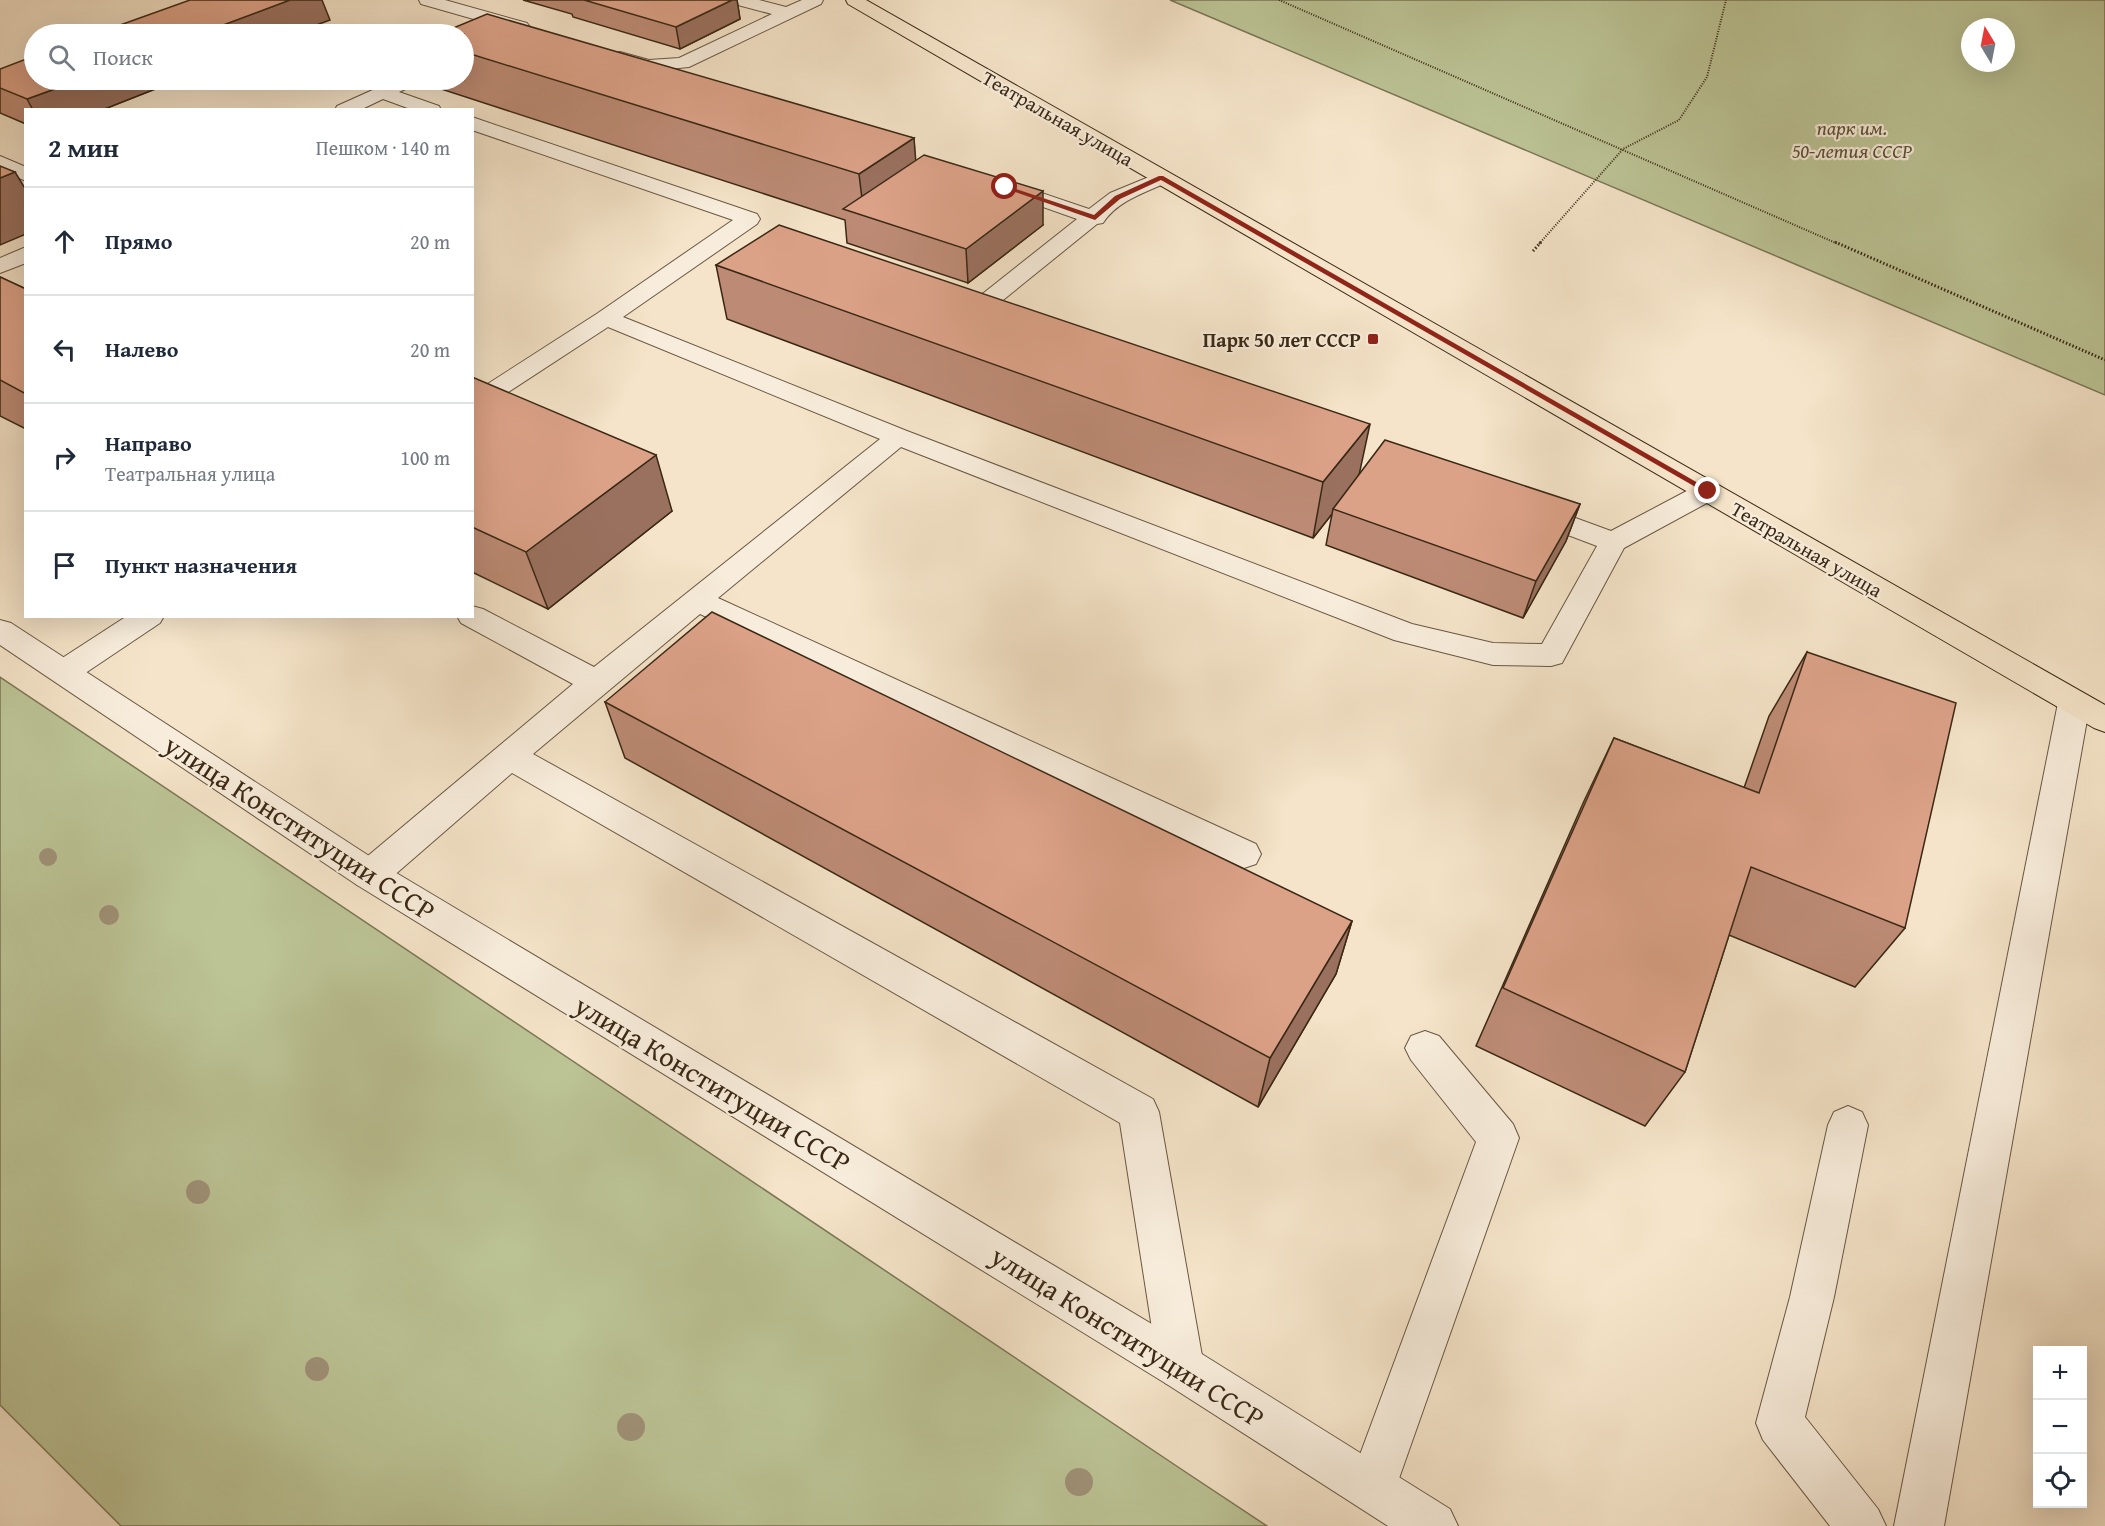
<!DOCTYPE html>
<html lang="ru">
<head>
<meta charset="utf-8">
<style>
	:root { --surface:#fff; --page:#f2f2f3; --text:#1f2937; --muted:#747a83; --line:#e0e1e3 }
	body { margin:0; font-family:"Gentium Book Plus",serif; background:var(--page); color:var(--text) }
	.controls { position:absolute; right:18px; bottom:18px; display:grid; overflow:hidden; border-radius:0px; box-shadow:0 6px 24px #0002 }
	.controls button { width:54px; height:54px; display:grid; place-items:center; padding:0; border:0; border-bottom:2px solid var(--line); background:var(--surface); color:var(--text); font:30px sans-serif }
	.compass { position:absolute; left:1961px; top:18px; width:54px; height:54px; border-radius:50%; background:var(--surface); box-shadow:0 6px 24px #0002; rotate:350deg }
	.stop { position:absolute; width:18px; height:18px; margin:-14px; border:4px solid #8f2418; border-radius:50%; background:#fff }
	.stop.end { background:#8f2418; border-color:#fff; box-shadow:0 2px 6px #0008 }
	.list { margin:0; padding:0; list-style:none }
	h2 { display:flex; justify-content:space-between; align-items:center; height:78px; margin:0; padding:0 24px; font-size:26px }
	h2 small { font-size:20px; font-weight:400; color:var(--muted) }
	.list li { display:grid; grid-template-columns:39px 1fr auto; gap:18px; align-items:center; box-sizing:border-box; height:108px; padding:0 24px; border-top:2px solid var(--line) }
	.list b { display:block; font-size:22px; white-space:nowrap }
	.list p { margin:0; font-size:20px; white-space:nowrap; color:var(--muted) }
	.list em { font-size:20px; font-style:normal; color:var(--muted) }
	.icon { flex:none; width:33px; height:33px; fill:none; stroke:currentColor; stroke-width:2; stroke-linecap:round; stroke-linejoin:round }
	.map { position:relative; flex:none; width:2105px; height:1526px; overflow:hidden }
	.search { position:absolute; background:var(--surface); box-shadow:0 6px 24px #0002; left:24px; top:24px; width:450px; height:66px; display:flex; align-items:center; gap:15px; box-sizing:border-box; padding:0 21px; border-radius:33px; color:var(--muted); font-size:22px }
	.panel { position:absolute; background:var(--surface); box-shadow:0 6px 24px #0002; left:24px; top:108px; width:450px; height:510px; border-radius:0px }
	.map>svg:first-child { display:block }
</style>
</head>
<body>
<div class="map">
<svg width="2105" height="1526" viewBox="0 0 2105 1526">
	<rect width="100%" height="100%" fill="#f5e4c9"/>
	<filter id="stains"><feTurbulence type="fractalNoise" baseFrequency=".00333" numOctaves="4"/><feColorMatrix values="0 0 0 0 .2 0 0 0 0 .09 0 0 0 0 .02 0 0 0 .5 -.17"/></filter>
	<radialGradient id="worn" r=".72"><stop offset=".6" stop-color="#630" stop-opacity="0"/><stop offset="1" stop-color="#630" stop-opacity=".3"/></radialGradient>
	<g fill="#bcc496" stroke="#7b7656" stroke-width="1.5" fill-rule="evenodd">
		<path d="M1170,0h935v395zM1970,27h36v36h-36z"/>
		<polygon points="0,677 1181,1469 1267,1526 121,1526 0,1405"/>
	</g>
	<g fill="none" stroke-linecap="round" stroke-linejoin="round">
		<g stroke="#695742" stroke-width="2">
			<g id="service">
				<polygon points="419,0 445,0 527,23 530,27 527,31 464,59 464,47 505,28 421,4"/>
				<polygon points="732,0 759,0 786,7 802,0 823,0 821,4 689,67 648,71 614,61 611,57 614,53 620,52 649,60 679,58 772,14 734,4"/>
				<polygon points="395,80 418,80 416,84 399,92 439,106 441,110 413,110 383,99 360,110 335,110 337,106"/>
				<polygon points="472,117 757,214 760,219 757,224 623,317 907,431 1412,624 1493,643 1542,644 1597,546 1520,517 1516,511 1520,505 1530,502 1540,505 1611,531 1698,485 1708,483 1718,485 1722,491 1718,497 1624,548 1562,663 1551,666 1493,665 1394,640 901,447 718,598 1256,844 1261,854 1256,864 1244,868 700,614 533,754 1153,1099 1159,1112 1204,1367 1197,1383 1181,1390 1165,1383 1158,1367 1120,1123 512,773 383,885 370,889 357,885 352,875 357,865 573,684 461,623 457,616 472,616 472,606 483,609 594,667 880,439 608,327 481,410 472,412 472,394 598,313 733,220 472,130"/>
				<polygon points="0,156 26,167 26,181 0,170"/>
				<path d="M1161,172l7,2 3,4 -3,4c-24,11 -51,19 -65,41l-6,1 -110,89c-13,3 -39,-4 -47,-15l4,-5 8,-2 24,8 101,-80 -79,-28 -3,-4 3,-4 7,-2 7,2 77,26 21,-16z"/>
				<polygon points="26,247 26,263 0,273 0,258"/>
				<polygon points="127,616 164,616 160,623 75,680 64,683 53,680 48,672 53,664"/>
				<polygon points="2074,691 2085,695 2090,703 1944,1526 1894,1526 2058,703 2063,695"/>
				<polygon points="1425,1031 1439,1036 1513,1124 1519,1138 1396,1487 1389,1504 1372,1511 1355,1504 1348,1487 1476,1142 1411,1060 1405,1048 1411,1036"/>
				<polygon points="1848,1106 1862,1112 1868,1125 1834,1297 1805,1417 1878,1509 1886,1526 1830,1526 1763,1440 1756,1423 1790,1297 1828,1125 1834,1112"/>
			</g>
		</g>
		<g stroke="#695742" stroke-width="2">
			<polygon id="tertiary" points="0,620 11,623 383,865 1197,1351 1450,1509 1458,1526 1388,1526 1165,1383 357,885 0,645"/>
		</g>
		<g stroke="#3a2815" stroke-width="2">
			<polygon id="primary" points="846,0 866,0 2105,705 2105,732 2094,728 848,4"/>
		</g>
		<g stroke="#3a2815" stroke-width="2" stroke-dasharray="1 1.5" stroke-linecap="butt">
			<polyline points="1279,0 1838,244"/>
			<polyline points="1539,244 1623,149 1679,120 1707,77 1726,0"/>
		</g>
		<g stroke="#3a2815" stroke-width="3" stroke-dasharray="1.5 2" stroke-linecap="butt">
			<polyline points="1835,242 2105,360"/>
			<polyline points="1533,251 1541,242"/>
		</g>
		<use href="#service" fill="#f8eddc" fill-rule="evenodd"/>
		<use href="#tertiary" fill="#f8eddc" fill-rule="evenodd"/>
		<use href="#primary" fill="#f5e4c9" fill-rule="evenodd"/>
	</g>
	<g fill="#a09278">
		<circle cx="48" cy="857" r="9"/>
		<circle cx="109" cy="915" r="10"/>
		<circle cx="198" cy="1192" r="12"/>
		<circle cx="317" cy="1369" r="12"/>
		<circle cx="631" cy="1427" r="14"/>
		<circle cx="1079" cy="1482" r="14"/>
	</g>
	<g fill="#bd8b75" stroke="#3a2815" stroke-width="1.5">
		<polygon points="523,0 737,0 740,19 680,49 573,17 572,14"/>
		<polygon points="464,34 914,138 915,161 1043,225 968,283 847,243 845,220 441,89 438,80 464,80"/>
		<polygon points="0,69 178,80 102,110 26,110 26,124 0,113"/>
		<polygon points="716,265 1359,474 1580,504 1566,541 1523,618 1326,545 1332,514 1313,538 727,319"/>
		<polygon points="0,277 26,289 26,429 0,416"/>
		<polygon points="472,377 672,511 548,609 472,572"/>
		<polygon points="1807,652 1905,928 1855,987 1729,935 1685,1072 1645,1126 1476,1046 1584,801 1614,738 1744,788 1769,716"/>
		<polygon points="605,702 1352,921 1336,974 1258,1107 625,758"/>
	</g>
	<g fill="#9a715f" stroke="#3a2815" stroke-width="1.5">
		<polygon points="290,0 322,0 330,20 292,34 199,34"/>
		<polygon points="732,0 737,0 740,19 680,49 676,27"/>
		<polygon points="80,80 178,80 102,110 33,110 27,99"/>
		<polygon points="914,138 918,190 864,215 859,174"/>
		<polygon points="15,172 26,190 26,234 0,245 0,178"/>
		<polygon points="1043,191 1043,225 968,283 966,249"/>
		<polygon points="1370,424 1358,480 1333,509 1332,514 1313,538 1323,482"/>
		<polygon points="656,455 672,511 548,609 526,552"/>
		<polygon points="1580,504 1566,541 1523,618 1536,581"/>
		<polygon points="1352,921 1336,974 1258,1107 1270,1058"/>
	</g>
	<g fill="#dca288" stroke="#3a2815" stroke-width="1.5">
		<polygon points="190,0 290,0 199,34 95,34"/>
		<polygon points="584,0 732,0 676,27"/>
		<polygon points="487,14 914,138 859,174 464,52 464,34 439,34"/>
		<polygon points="34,56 34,80 80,80 27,99 0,88 0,69"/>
		<polygon points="924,155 1043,191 966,249 843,209"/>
		<polygon points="0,166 15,172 0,178"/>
		<polygon points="779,225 1370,424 1323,482 716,265"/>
		<polygon points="0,277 26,289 26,394 0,380"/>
		<polygon points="472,377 656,455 526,552 472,527"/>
		<polygon points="1385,440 1580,504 1536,581 1333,509"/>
		<polygon points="712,612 1352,921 1270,1058 605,702"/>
		<polygon points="1807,652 1956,703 1905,928 1751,867 1685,1072 1503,988 1614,738 1759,793"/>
	</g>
	<polygon fill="#8f2418" points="1159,176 1163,176 1712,491 1706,493 1161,180 1120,199 1095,220 1001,187 1007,186 1094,215 1115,196"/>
	<rect fill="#8f2418" stroke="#f8eddc" stroke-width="2" x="1367" y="333" width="12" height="12" rx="3"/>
	<g text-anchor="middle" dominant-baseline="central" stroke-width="4.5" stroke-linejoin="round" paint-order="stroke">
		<g font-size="20" fill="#3a2815" stroke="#f8eddc">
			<text transform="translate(1058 118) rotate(30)">Театральная улица</text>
			<text transform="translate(1807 549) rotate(30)">Театральная улица</text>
		</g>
		<g font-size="20" font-style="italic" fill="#5a4f35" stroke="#f8eddc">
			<text x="1852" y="127">парк им.<tspan x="1852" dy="23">50-летия СССР</tspan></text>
		</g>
		<g font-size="20" font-weight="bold" fill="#3a2815" stroke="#f8eddc" text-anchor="end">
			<text x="1361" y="339">Парк 50 лет СССР</text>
		</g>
		<g font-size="28" fill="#3a2815" stroke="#f8eddc">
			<text transform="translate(300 827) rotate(33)">улица Конституции СССР</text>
			<text transform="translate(713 1083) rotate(31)">улица Конституции СССР</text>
			<text transform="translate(1128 1336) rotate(32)">улица Конституции СССР</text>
		</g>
	</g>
	<rect width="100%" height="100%" filter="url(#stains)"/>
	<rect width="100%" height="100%" fill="url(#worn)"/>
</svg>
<div class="controls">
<button>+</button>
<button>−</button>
<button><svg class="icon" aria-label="locate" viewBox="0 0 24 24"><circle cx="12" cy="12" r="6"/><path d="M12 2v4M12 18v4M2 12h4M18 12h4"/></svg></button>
</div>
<svg class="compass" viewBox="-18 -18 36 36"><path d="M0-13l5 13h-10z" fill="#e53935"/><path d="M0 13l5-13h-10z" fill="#747a83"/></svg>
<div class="stop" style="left:1005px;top:187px"></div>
<div class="stop end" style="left:1708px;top:491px"></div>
<div class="search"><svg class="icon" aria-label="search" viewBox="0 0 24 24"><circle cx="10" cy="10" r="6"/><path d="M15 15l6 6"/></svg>Поиск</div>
<section class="panel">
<h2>2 мин<small>Пешком · 140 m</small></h2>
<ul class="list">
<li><svg class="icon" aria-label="ahead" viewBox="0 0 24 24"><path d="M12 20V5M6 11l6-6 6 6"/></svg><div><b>Прямо</b></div><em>20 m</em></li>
<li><svg class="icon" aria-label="left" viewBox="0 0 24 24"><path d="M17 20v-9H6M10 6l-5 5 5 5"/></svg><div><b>Налево</b></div><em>20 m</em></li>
<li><svg class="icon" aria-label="right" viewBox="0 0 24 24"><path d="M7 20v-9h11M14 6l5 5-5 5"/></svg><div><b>Направо</b><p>Театральная улица</p></div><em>100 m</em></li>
<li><svg class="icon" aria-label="arrive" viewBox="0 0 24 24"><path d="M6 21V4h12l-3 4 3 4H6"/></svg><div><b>Пункт назначения</b></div></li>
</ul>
</section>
</div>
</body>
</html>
